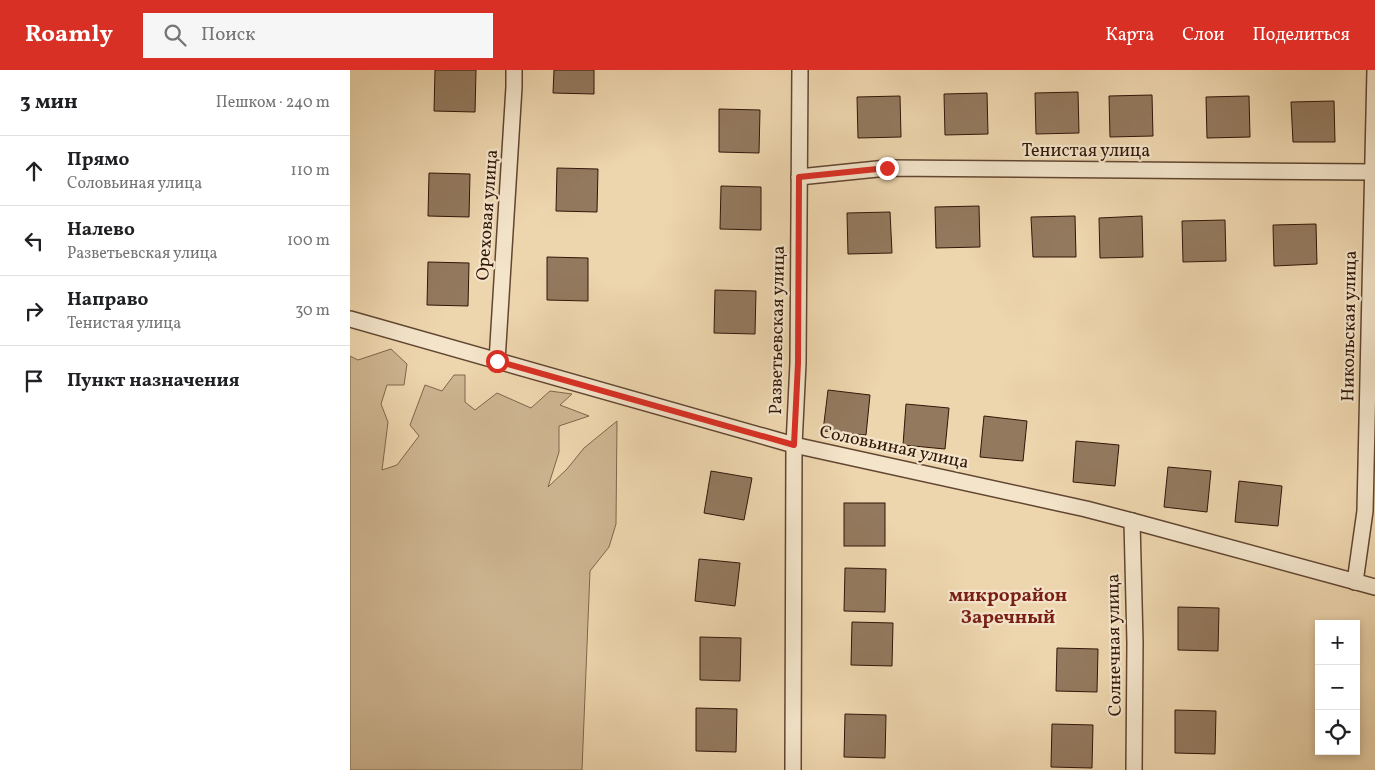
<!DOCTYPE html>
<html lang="ru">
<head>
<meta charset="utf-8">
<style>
	:root { --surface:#fff; --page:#f6f6f6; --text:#202124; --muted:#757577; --line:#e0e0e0; --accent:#d93025 }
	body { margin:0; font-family:Vollkorn,serif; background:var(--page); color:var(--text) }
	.controls { position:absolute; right:15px; bottom:15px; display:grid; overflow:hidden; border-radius:0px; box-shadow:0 2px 8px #0003 }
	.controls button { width:45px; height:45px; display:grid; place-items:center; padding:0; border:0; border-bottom:1px solid var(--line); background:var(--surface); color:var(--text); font:25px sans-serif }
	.stop { position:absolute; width:15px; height:15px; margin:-11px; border:4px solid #d93025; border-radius:50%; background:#fff }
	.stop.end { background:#d93025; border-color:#fff; box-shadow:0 1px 5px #0008 }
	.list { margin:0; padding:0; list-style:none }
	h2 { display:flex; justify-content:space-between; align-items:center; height:65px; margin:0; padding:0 20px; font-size:21px }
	h2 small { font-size:16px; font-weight:400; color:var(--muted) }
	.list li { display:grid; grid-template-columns:32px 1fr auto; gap:15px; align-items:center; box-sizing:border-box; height:70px; padding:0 20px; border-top:1px solid var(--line) }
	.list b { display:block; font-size:19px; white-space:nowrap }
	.list p { margin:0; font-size:16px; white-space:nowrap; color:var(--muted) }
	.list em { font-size:16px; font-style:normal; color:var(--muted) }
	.icon { flex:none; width:28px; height:28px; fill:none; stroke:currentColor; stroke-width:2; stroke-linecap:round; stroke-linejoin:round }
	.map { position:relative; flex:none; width:1025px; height:700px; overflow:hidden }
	header { display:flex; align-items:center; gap:30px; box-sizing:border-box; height:70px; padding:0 25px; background:var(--accent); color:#fff }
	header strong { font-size:24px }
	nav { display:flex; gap:28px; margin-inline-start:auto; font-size:18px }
	.search { width:350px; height:45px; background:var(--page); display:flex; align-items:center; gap:12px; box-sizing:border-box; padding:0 18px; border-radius:0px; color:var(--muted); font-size:19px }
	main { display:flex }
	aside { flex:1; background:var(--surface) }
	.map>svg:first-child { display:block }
</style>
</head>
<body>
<header>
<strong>Roamly</strong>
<div class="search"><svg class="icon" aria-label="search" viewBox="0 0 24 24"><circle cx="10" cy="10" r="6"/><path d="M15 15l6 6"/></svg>Поиск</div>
<nav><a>Карта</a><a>Слои</a><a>Поделиться</a></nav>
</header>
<main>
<aside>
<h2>3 мин<small>Пешком · 240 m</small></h2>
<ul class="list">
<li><svg class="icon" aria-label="ahead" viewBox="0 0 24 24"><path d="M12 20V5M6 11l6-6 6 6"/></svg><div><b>Прямо</b><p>Соловьиная улица</p></div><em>110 m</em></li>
<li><svg class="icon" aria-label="left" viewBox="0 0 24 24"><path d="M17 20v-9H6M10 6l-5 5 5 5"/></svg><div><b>Налево</b><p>Разветьевская улица</p></div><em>100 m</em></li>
<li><svg class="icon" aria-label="right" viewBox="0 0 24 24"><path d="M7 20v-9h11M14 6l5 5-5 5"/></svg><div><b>Направо</b><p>Тенистая улица</p></div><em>30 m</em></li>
<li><svg class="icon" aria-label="arrive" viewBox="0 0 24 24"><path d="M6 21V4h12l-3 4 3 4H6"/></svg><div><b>Пункт назначения</b></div></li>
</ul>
</aside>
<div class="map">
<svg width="1025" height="700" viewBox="0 0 1025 700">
	<rect width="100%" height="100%" fill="#edd5ad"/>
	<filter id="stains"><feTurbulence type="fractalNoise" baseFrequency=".004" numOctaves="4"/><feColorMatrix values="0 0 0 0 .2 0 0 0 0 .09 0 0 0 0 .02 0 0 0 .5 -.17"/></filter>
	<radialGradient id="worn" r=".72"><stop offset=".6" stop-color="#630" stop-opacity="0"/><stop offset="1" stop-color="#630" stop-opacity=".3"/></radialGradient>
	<polygon fill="#cdb591" stroke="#80664c" points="41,279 57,294 54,315 37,315 31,334 38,352 32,400 47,395 69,366 60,355 75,315 92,321 104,305 115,305 115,332 125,340 147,323 181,338 200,321 222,324 210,335 239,346 209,356 209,382 198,417 217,399 234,378 267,351 266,454 259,477 240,501 232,700 0,700 0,286 8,290"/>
	<g fill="#93795e" stroke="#321608">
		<polygon points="85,0 126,0 125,42 84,41"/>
		<polygon points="204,0 244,0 244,24 203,23"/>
		<polygon points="728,22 729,63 686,64 685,23"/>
		<polygon points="637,23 638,64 595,65 594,24"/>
		<polygon points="802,25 803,66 760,67 759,26"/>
		<polygon points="550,26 551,67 508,68 507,27"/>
		<polygon points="899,26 900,67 857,68 856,27"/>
		<polygon points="984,31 985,72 943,72 941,32"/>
		<polygon points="369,39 410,40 409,83 369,82"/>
		<polygon points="207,98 248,99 247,142 206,141"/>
		<polygon points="79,103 120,104 119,147 78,146"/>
		<polygon points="371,116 411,117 411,160 370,159"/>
		<polygon points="629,136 630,177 586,178 585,137"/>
		<polygon points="540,142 542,183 498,184 497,143"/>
		<polygon points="725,146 726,187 683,187 681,147"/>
		<polygon points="792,146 793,187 750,188 749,148"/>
		<polygon points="875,150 876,191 833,192 832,151"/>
		<polygon points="966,154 967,194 924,196 923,155"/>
		<polygon points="197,187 238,188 238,231 197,230"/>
		<polygon points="78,192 119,193 118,236 77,235"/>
		<polygon points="365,220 406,221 405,264 364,263"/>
		<polygon points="478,320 520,325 516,365 473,361"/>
		<polygon points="556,334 599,338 595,379 553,375"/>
		<polygon points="634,346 677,351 673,391 630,387"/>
		<polygon points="726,371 769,375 765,416 723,412"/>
		<polygon points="818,397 861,401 857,442 814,437"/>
		<polygon points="361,401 402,408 394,450 354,443"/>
		<polygon points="889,411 932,416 928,456 885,452"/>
		<rect x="494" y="433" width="41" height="43"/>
		<polygon points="349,489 390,493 385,536 345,531"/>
		<polygon points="495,498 536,499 535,542 494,541"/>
		<polygon points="828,537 869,538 868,581 828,580"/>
		<polygon points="502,552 543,553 542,596 501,595"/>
		<polygon points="350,567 391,568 390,611 350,610"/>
		<polygon points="707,578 748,579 747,622 706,621"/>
		<polygon points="346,638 387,639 386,682 346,681"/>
		<polygon points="825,640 866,641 865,684 825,683"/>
		<polygon points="495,644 536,645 535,688 494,687"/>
		<polygon points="702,654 743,655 742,698 701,697"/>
	</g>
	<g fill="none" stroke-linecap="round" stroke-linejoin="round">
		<g stroke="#614631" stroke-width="18">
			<g id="street">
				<polyline points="449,107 537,98 1023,102"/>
				<polyline points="0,249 444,375 736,439 782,451 1025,517"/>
				<polyline points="147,291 164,17 164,0"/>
				<polyline points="782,451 785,573 784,700"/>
				<polyline points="1005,512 1015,441 1025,0"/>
				<polyline points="443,700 444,375 448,293 450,0"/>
			</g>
		</g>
		<use href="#street" stroke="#f3e4ca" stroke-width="15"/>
	</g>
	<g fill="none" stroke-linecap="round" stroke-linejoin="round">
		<polyline stroke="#d93025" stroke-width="6" points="147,291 444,375 448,293 449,107 537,98"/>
	</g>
	<g text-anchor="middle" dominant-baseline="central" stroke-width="4.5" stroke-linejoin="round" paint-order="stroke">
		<g font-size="18" fill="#321608" stroke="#f3e4ca">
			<text x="736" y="81">Тенистая улица</text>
			<text transform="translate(138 145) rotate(-86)">Ореховая улица</text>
			<text transform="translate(1000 256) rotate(-89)">Никольская улица</text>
			<text transform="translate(428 260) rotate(-89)">Разветьевская улица</text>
			<text transform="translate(544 378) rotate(12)">Соловьиная улица</text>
			<text transform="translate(765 575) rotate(-91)">Солнечная улица</text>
		</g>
		<g font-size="19" font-weight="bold" fill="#7a1f14" stroke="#f3e4ca">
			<text x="658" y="526">микрорайон<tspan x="658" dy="22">Заречный</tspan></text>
		</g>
	</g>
	<rect width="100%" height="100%" filter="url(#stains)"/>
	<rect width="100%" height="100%" fill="url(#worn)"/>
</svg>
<div class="controls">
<button>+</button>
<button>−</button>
<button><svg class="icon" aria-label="locate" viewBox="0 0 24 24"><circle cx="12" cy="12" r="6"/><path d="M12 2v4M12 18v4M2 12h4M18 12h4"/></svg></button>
</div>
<div class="stop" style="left:147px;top:291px"></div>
<div class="stop end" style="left:537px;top:98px"></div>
</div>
</main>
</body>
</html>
